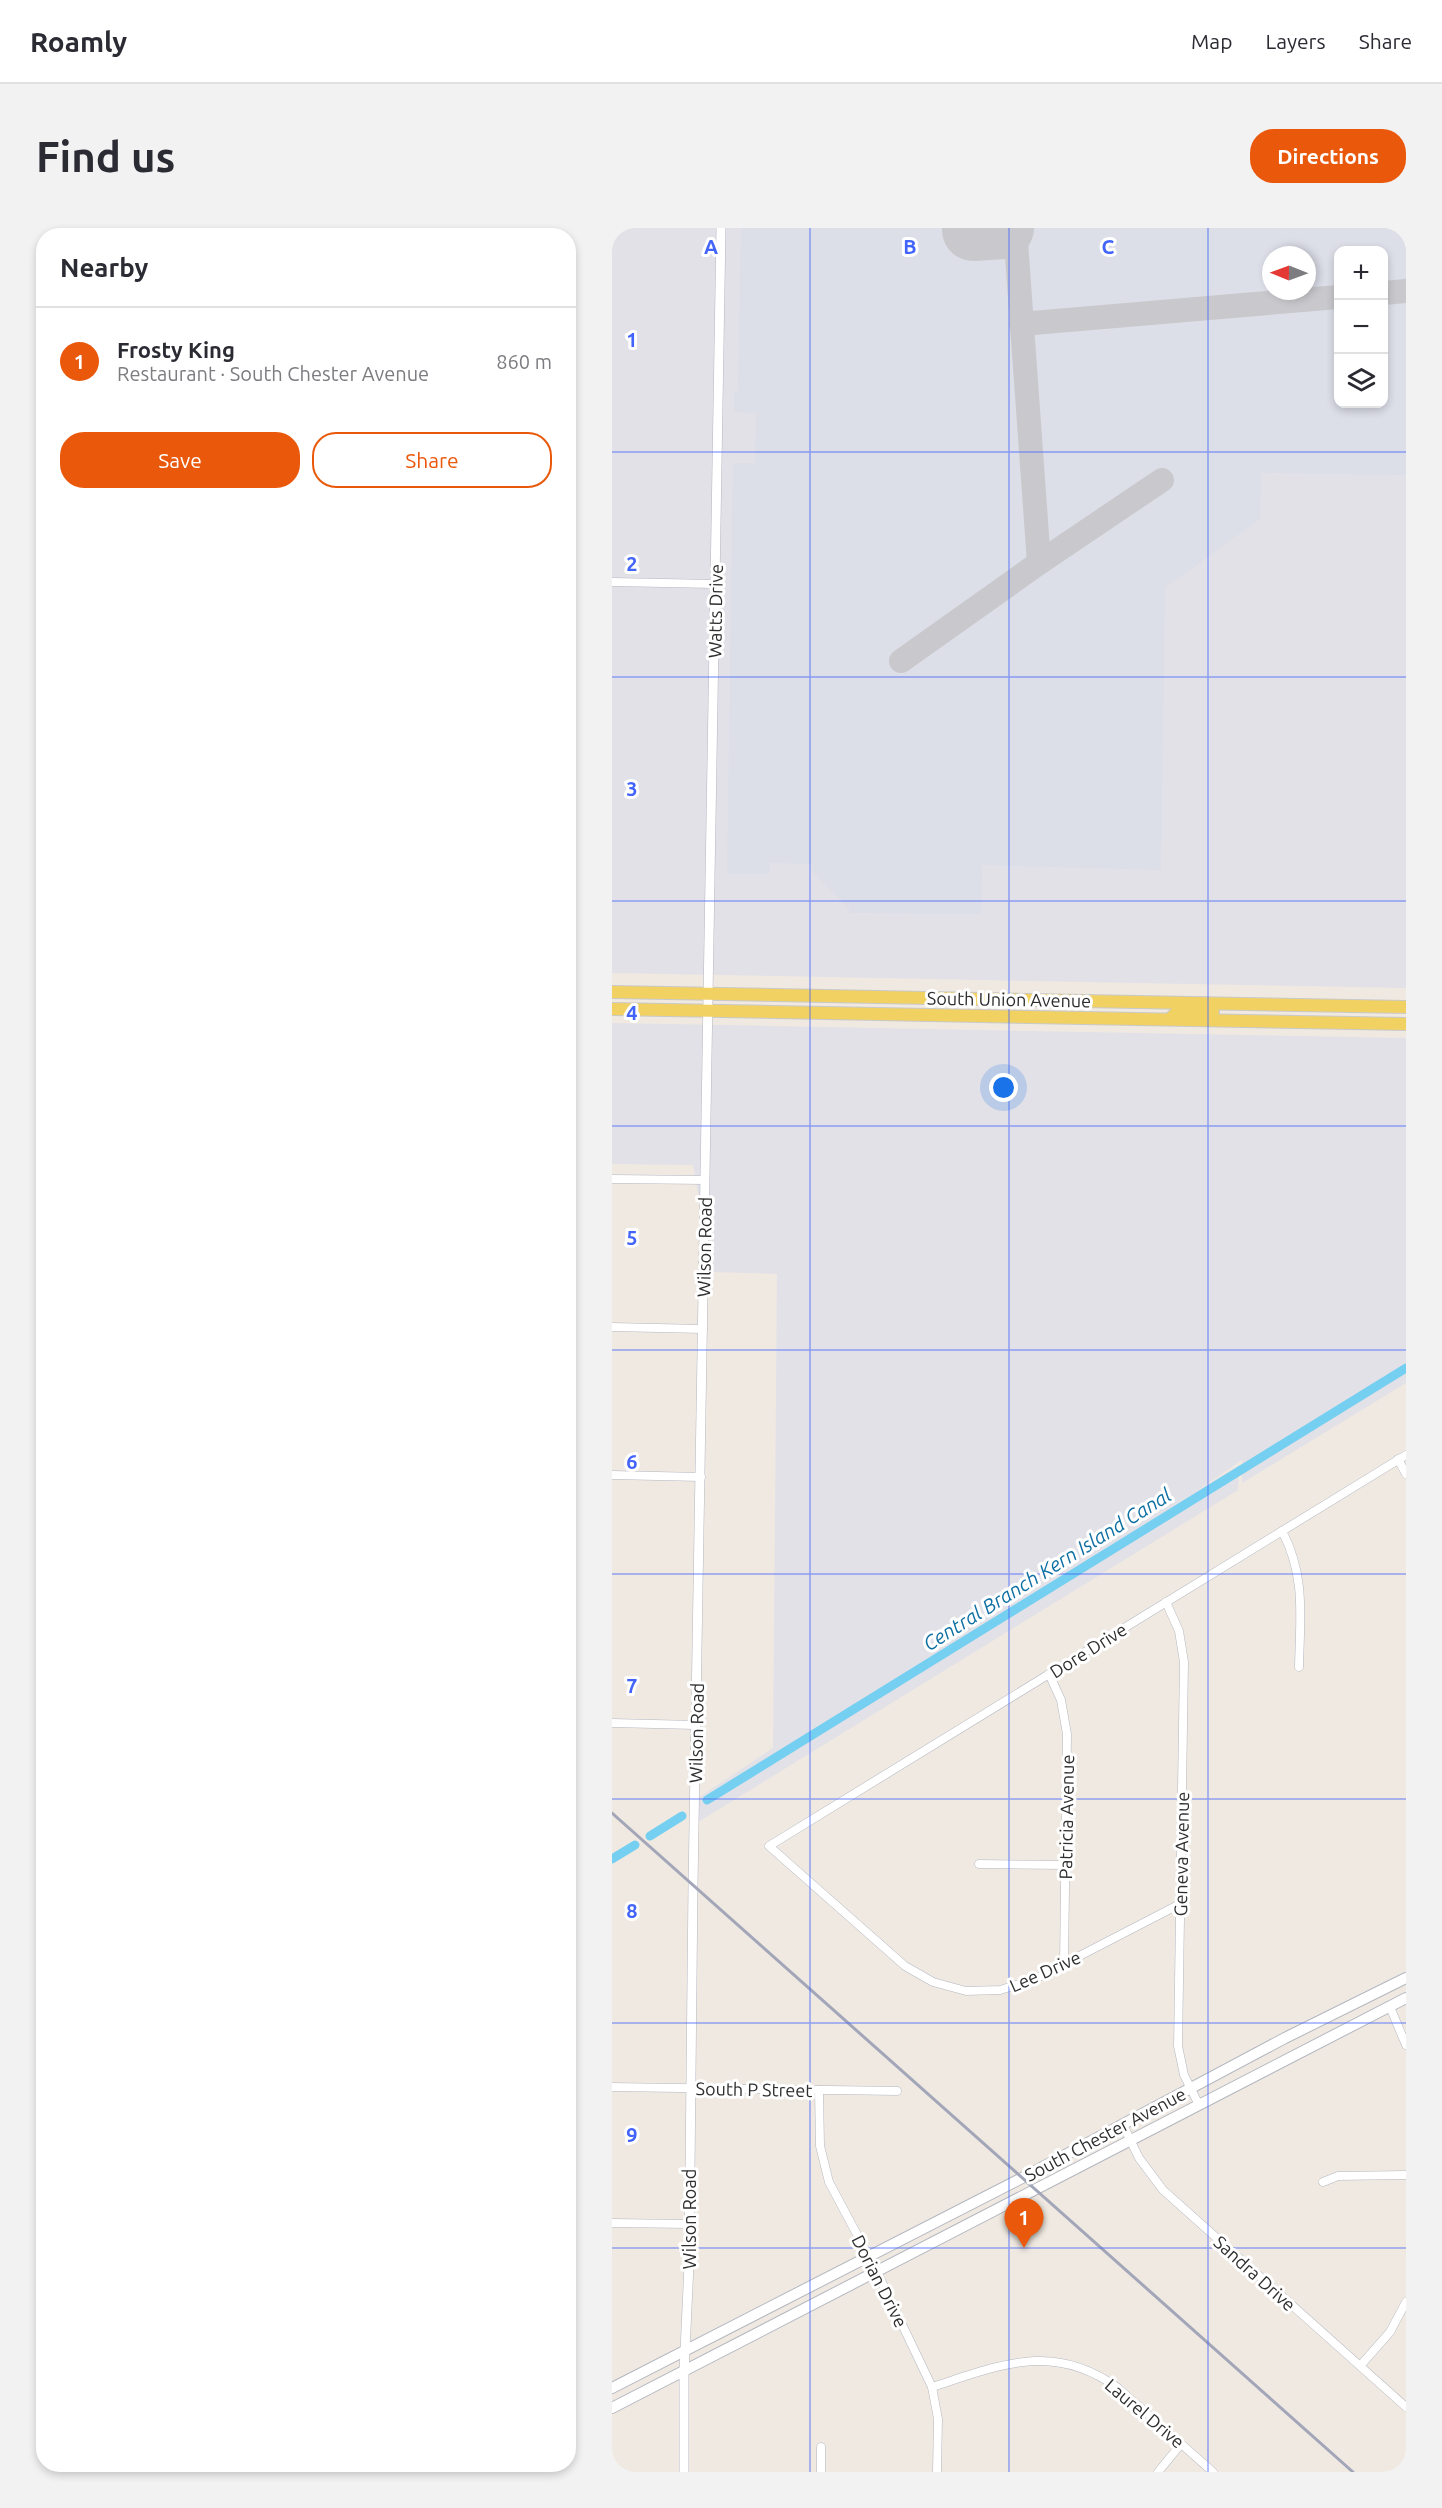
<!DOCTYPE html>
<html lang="en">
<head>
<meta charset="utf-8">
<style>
	:root { --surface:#fff; --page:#f2f2f3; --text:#2b2b33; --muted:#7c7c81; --line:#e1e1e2; --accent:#ea580c }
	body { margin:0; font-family:Ubuntu,sans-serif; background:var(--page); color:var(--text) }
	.controls { position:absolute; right:18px; top:18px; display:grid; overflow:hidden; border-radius:12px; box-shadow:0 3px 9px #0003 }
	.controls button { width:54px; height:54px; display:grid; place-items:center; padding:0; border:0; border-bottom:2px solid var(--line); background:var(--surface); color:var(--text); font:30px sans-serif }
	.compass { position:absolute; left:650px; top:18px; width:54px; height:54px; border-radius:50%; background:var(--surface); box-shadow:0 3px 9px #0003; rotate:271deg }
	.you { position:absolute; left:392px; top:860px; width:21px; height:21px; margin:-15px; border:4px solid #fff; border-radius:50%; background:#1a73e8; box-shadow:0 0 0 9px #1a73e833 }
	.badge { display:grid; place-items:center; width:39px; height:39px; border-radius:50%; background:var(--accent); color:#fff; font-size:20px; font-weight:700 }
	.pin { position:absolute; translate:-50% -50px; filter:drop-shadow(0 2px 3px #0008) }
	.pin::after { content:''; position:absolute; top:32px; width:21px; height:18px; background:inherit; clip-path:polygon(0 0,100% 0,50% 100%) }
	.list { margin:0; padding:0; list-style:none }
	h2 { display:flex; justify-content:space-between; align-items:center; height:78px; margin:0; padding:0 24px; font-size:26px }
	h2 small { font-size:20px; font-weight:400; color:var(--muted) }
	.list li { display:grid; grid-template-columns:39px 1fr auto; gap:18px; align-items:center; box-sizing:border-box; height:108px; padding:0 24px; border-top:2px solid var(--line) }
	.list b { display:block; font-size:22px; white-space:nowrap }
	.list p { margin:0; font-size:20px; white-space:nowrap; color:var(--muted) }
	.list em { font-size:20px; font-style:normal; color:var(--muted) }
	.actions { display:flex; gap:12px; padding:18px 24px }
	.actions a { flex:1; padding:14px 0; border:2px solid var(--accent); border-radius:24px; text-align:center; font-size:21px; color:var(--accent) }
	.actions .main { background:var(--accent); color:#fff }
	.icon { flex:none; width:33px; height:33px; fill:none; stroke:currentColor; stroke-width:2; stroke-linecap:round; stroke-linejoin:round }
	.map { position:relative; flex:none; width:794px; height:2244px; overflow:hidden; border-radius:24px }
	header { display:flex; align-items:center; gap:36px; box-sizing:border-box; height:84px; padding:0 30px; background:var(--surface); border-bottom:2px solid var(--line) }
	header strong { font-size:28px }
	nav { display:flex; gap:33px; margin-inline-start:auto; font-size:21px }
	.intro { display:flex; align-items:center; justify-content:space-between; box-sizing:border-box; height:144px; padding:0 36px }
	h1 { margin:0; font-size:42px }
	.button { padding:15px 27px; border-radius:24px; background:var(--accent); color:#fff; font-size:21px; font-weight:700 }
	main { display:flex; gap:36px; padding:0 36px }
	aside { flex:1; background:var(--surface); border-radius:24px; box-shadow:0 3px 9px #0003 }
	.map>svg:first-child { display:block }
</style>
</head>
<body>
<header>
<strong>Roamly</strong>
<nav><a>Map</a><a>Layers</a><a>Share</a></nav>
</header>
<div class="intro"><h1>Find us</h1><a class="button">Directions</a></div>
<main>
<aside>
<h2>Nearby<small></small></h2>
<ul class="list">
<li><span class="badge">1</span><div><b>Frosty King</b><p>Restaurant · South Chester Avenue</p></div><em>860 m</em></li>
</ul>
<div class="actions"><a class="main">Save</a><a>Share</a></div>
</aside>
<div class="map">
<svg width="794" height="2244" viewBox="0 0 794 2244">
	<rect width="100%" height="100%" fill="#efe9e1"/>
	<g fill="#e3e1e8" fill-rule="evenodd">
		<path d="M0,0h794v760l-794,-15zM726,22h46v154h-46zM659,27h36v36h-36z"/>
		<polygon points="0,795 794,810 794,1155 630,1255 630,1232 582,1265 627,1237 626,1262 83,1596 83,1572 161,1520 165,1046 100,1044 81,937 0,936"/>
	</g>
	<path fill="#dcdee8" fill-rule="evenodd" d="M129,0h665v247l-145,-2 -1,46 -95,69 -4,282 -179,-5 -1,49 -132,-1v-5l-36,-35 -1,-9 -42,-1 -1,11h-42l6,-411h22l1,-50 -22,-1v-21h4zM726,22h46v154h-46zM659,27h36v36h-36z"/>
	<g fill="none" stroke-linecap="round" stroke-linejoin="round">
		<g stroke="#75cff0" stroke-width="9">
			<polyline points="95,1572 794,1140"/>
			<polyline points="38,1608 70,1588"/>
			<polyline points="0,1631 23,1617"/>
		</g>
		<g stroke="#c9c8cc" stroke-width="24">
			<polyline points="403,0 427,335"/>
			<polyline points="772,65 794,63"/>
			<polyline points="409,96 726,69"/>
			<polyline points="289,433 427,335 550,252"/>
		</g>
		<polyline stroke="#c9c8cc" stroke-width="62" points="361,2 391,0"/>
		<g stroke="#b4b7c1" stroke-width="9">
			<g id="minor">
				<polyline points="0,354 103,356"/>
				<polyline points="0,951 93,952"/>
				<polyline points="0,1099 91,1101"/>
				<polyline points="786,1231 794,1246"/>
				<polyline points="0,1247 89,1249"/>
				<path d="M670,1303c24,45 18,87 17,136"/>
				<polyline points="554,1374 567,1403 572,1434 566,1818 572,1847 587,1877"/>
				<polyline points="437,1446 449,1472 455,1506 452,1736"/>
				<polyline points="0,1495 84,1497"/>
				<polyline points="367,1636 453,1637"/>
				<polyline points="568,1676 421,1752 388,1762 354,1763 321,1754 293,1738 157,1618 794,1227"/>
				<polyline points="778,1779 794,1817"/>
				<polyline points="0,1859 285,1863"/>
				<polyline points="207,1862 208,1918 217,1954 265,2044 320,2159 326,2191 325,2244"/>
				<polyline points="511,1897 527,1930 551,1962 794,2179"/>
				<polyline points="711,1954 726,1948 794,1947"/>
				<polyline points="0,1995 76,1996"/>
				<polyline points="748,2138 778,2104 794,2074"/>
				<path d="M320,2159c69,-22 121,-46 186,1l95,84"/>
				<polyline points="209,2244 209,2219"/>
				<polyline points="546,2244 569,2216"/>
			</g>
		</g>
		<g stroke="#b4b7c1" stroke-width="10">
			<polyline id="tertiary" points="72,2244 72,2144 77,2037 81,1657 109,0"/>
		</g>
		<g stroke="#b4b7c1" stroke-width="12">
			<g id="secondary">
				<polyline points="0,2160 410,1950 673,1810 794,1750"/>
				<polyline points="0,2180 794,1770"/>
			</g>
		</g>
		<g stroke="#c9c9c9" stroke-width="14">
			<g id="primary">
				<polyline points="0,764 794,779"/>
				<polyline points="0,781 794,796"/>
				<polyline points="558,791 566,783 601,784"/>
			</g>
		</g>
		<use href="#minor" stroke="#fff" stroke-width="8"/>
		<use href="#tertiary" stroke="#fff" stroke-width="9"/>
		<use href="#secondary" stroke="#fff" stroke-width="10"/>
		<use href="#primary" stroke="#f2d163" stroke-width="12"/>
		<polyline stroke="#a3a6b8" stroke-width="3" points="0,1585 741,2244"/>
	</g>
	<path fill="none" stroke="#4264fb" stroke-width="1.5" stroke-opacity="0.55" d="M198,0v2244M397,0v2244M596,0v2244M0,224h794M0,449h794M0,673h794M0,898h794M0,1122h794M0,1346h794M0,1571h794M0,1795h794M0,2020h794"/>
	<g text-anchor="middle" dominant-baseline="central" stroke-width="6" stroke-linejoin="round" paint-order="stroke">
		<g font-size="18" fill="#2e2e2e" stroke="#fff">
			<text transform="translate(103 383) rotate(-89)">Watts Drive</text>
			<text transform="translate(397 771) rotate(1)">South Union Avenue</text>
			<text transform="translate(92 1019) rotate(-89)">Wilson Road</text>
			<text transform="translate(476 1422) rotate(-32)">Dore Drive</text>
			<text transform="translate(84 1505) rotate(-89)">Wilson Road</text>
			<text transform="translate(454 1589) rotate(-89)">Patricia Avenue</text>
			<text transform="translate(569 1626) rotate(-89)">Geneva Avenue</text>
			<text transform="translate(433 1743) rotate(-24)">Lee Drive</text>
			<text transform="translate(142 1861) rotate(1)">South P Street</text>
			<text transform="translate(493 1906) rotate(-28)">South Chester Avenue</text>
			<text transform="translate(77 1991) rotate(-90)">Wilson Road</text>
			<text transform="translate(643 2045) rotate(42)">Sandra Drive</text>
			<text transform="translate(268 2053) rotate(63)">Dorian Drive</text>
			<text transform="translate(533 2185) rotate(40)">Laurel Drive</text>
		</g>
		<g font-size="20" font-style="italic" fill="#0d6fa3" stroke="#fff">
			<text transform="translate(435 1341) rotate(-32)">Central Branch Kern Island Canal</text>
		</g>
	</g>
	<g font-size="20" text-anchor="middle" font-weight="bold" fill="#4264fb" stroke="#fff" stroke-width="6" stroke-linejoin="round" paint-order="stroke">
		<text x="99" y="26">A</text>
		<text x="298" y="26">B</text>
		<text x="496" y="26">C</text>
		<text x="20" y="119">1</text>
		<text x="20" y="343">2</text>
		<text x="20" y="568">3</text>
		<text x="20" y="792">4</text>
		<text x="20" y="1017">5</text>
		<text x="20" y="1241">6</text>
		<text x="20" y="1465">7</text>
		<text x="20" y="1690">8</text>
		<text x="20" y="1914">9</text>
	</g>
</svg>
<div class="controls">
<button>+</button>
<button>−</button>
<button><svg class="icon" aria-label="layers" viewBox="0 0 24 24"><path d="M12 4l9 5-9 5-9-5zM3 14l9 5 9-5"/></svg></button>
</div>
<svg class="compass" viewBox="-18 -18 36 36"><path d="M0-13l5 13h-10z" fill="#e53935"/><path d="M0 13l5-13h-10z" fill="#7c7c81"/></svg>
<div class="you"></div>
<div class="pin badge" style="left:412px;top:2020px">1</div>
</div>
</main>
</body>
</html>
